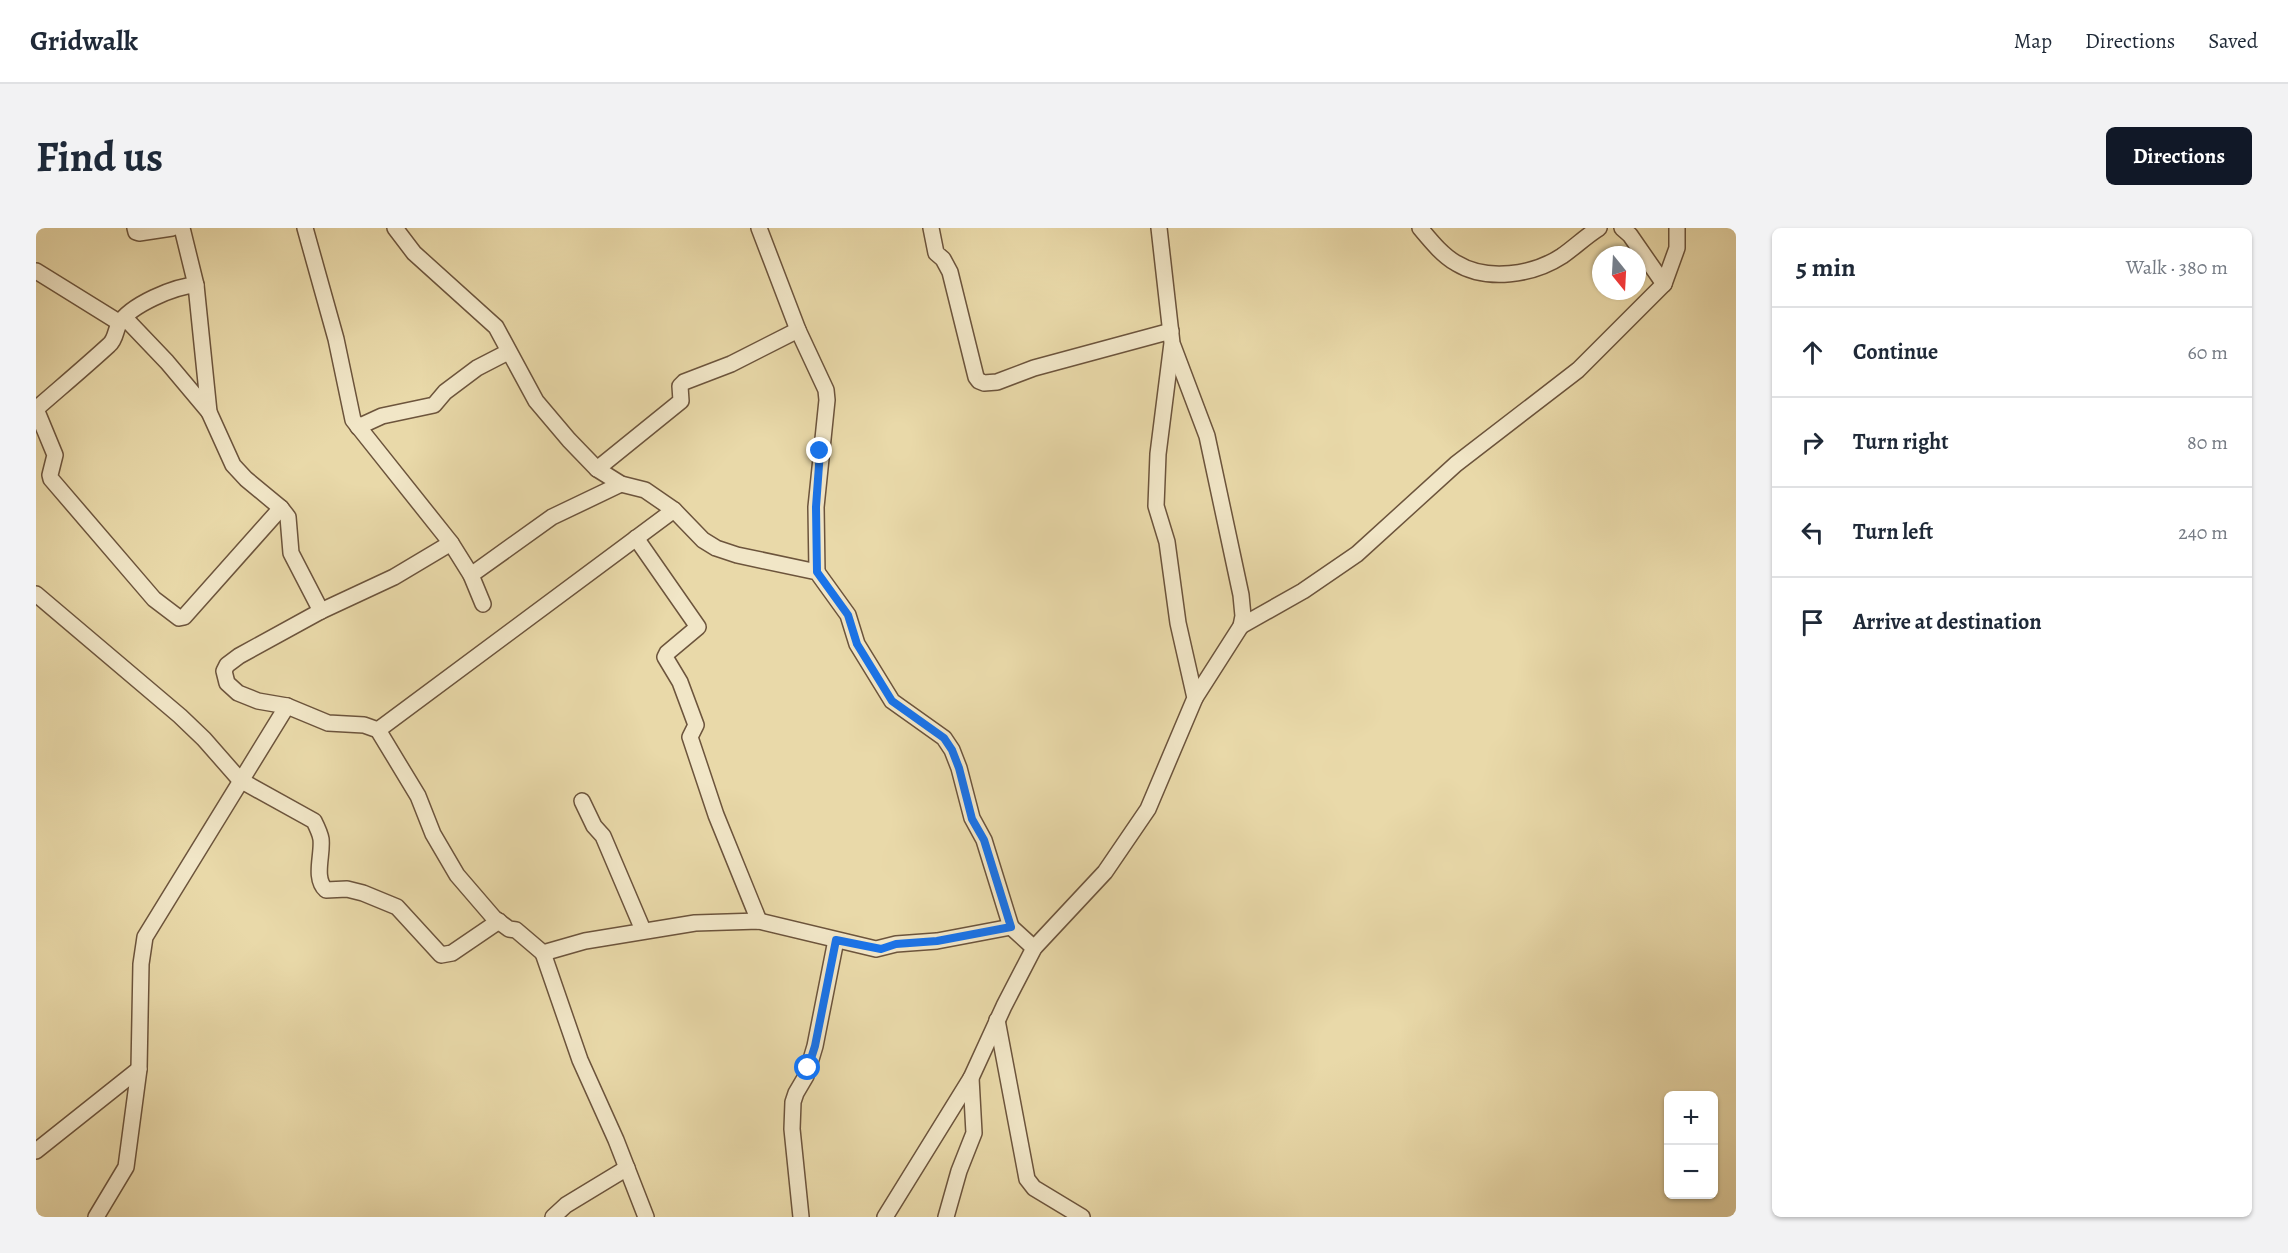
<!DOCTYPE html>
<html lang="en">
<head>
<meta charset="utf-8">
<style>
	:root { --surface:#fff; --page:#f2f2f3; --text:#1f2937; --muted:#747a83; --line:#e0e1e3; --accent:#111827 }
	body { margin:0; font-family:Alegreya,serif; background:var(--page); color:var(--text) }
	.controls { position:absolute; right:18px; bottom:18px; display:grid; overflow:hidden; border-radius:9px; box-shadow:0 2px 4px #0004 }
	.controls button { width:54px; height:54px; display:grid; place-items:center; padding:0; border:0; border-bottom:2px solid var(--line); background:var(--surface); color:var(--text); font:30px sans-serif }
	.compass { position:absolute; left:1556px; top:18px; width:54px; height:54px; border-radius:50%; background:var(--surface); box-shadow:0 2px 4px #0004; rotate:162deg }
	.stop { position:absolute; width:18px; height:18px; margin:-14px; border:4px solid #1a73e8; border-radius:50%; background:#fff }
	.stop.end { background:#1a73e8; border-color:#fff; box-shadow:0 2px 6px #0008 }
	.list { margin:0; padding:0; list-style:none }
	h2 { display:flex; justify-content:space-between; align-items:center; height:78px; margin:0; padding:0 24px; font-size:26px }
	h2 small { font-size:20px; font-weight:400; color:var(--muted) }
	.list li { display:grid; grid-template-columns:39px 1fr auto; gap:18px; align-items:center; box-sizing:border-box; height:90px; padding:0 24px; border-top:2px solid var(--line) }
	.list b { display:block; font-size:22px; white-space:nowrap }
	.list em { font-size:20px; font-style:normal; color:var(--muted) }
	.icon { flex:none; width:33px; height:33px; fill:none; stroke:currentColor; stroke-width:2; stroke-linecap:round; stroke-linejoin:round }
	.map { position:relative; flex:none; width:1700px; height:989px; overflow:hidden; border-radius:9px }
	header { display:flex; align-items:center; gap:36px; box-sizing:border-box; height:84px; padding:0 30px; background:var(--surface); border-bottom:2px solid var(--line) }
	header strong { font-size:28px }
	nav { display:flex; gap:33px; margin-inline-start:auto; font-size:21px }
	.intro { display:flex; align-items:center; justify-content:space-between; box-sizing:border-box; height:144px; padding:0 36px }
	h1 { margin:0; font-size:42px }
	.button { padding:15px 27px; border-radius:9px; background:var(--accent); color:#fff; font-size:21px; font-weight:700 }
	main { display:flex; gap:36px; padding:0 36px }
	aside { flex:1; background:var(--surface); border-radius:9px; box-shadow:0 2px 4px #0004 }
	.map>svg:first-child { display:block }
</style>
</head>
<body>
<header>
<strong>Gridwalk</strong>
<nav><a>Map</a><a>Directions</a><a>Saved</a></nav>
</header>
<div class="intro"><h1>Find us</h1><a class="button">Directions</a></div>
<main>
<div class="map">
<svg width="1700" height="989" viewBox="0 0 1700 989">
	<rect width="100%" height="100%" fill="#e9d9a9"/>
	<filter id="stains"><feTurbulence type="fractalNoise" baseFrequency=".00333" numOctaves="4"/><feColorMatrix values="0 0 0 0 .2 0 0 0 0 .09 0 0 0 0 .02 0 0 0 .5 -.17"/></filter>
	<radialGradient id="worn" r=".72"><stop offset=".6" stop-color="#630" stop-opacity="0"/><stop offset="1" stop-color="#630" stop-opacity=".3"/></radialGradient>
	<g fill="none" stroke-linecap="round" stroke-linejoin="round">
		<g stroke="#6c543c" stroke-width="18">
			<g id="street">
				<polyline points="99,0 100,4 103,5 136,0"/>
				<polyline points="146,0 160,57 173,184 197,237 210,251 245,280 252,289 255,325 285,383"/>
				<polyline points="269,0 300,111 317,192 415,315 435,347 447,376"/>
				<polyline points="359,0 378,25 460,99 500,173 533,212 561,241 585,256 609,262 638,282 667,312 680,320 701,327 781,344 812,387 821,416 856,473 908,510 916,522 923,540 936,590 948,612 975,699"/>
				<polyline points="723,0 762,102 790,162 791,172 780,279 781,344"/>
				<polyline points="895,0 900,25 907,31 914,44 940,149 943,153 948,155 961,154 998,140 1135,103"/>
				<path d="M1384,0c11,13 22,27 36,35 31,19 77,12 106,-7 13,-9 24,-20 37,-28"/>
				<polyline points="1586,0 1594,7 1628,56"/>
				<polyline points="0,43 84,95"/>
				<polyline points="89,90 131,134 173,184"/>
				<polyline points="1137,118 1171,208 1205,367 1207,388 1205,398 1159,470"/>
				<polyline points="0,181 19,227 14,247 15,251 118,371 143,390 148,389 245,280"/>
				<path d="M0,181c24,-21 49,-42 73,-64 7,-6 6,-14 10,-21 11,-19 56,-38 77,-39"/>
				<polyline points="322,199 346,188 398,177 409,164 441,140 472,124"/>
				<polyline points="561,241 645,173 644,158 648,154 695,136 762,102"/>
				<polyline points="600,310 662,399 631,425 629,429 644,454 660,497 654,509 680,587 723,693"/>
				<polyline points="415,315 358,349 285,383 203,428 191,437 188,443 191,455 202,465 222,473 251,478 292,495 328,497 342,502 382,568 397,606 421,647 458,690 473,701 480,702 507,725 549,713 659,695 723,693 840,721 860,716 901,713 975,699 998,720"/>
				<polyline points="435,347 516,289 585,256"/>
				<path d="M0,366l144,122 24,23 36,41 74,41c3,6 6,12 7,18 2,16 -8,39 5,51l21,-1 16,4 34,14 44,48 11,-2 47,-32"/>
				<polyline points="1205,398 1267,363 1321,326 1420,236 1542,142 1628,56 1641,20 1641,0"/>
				<polyline points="342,502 638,282"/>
				<polyline points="546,573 558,598 567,608 607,702"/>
				<polyline points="507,725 544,832 580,912 610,989"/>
				<polyline points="961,792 991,951 998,960 1046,989"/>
				<polyline points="0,923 103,841"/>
				<polyline points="60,989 90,939 103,841 105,736 109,709 251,478"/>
				<polyline points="517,989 530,977 591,940"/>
				<polyline points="765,989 756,901 757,874 760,865 770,848 779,818 800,712"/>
				<polyline points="849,989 935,850"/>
				<polyline points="910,989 923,943 938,905 935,850 968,778 998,720 1069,644 1112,581 1159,470 1142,395 1131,314 1120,278 1122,226 1136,115 1123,0"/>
			</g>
		</g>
		<use href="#street" stroke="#f1e6c7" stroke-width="15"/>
	</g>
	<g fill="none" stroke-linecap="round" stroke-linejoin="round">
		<polyline stroke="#1a73e8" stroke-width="8" points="772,840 779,818 800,712 845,721 860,716 901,713 975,699 948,612 936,591 923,540 916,522 908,510 856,473 821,416 812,387 781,344 780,279 784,223"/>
	</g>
	<rect width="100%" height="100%" filter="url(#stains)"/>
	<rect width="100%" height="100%" fill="url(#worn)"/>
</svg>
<div class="controls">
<button>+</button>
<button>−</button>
</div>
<svg class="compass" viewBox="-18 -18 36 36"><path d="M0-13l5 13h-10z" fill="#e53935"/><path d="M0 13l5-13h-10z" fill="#747a83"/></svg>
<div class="stop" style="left:772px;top:840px"></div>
<div class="stop end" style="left:784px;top:223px"></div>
</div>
<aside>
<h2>5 min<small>Walk · 380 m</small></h2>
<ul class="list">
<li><svg class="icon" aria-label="ahead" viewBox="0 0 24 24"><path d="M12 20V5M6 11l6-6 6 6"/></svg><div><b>Continue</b></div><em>60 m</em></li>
<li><svg class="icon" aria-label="right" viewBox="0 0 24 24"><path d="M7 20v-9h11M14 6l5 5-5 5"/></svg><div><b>Turn right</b></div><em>80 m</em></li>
<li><svg class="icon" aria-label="left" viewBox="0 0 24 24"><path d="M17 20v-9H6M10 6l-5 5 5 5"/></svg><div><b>Turn left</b></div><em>240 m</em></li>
<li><svg class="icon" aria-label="arrive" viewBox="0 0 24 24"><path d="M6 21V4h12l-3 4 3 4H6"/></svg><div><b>Arrive at destination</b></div></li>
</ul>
</aside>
</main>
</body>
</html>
